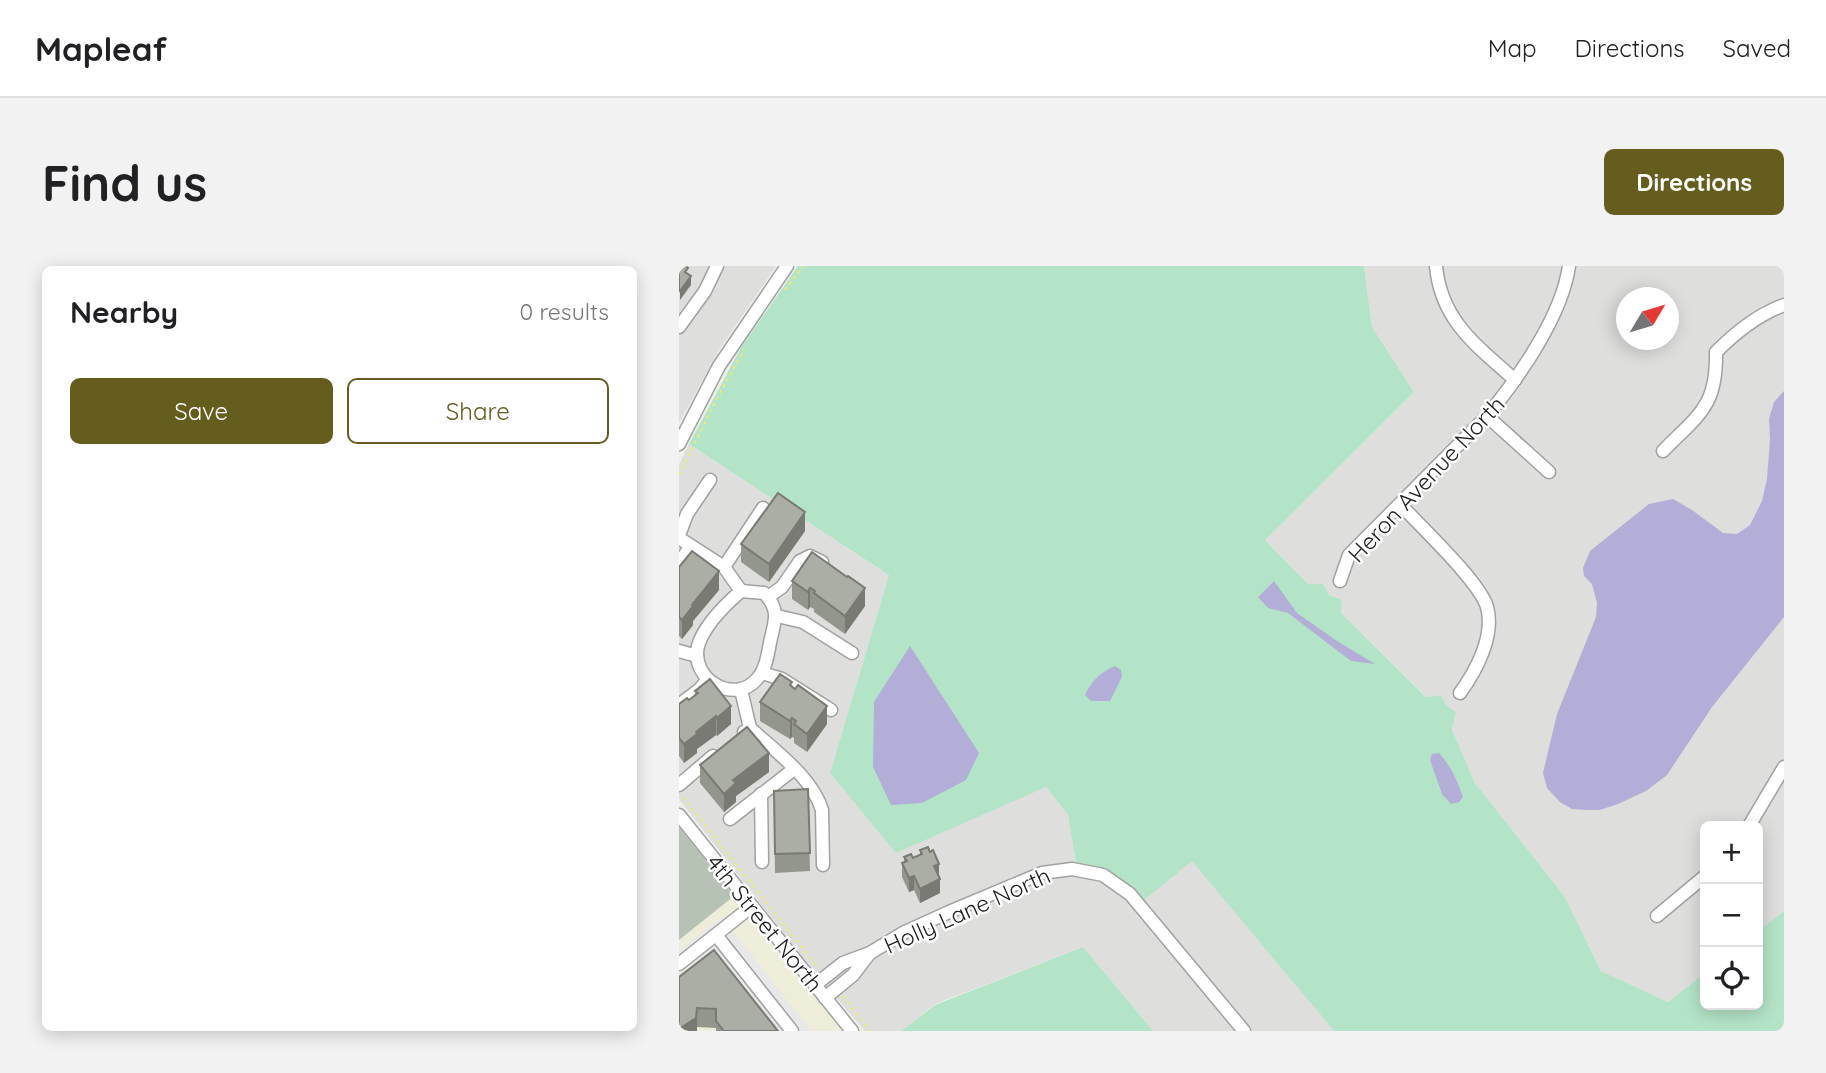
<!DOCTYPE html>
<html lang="en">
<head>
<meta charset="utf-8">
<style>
	:root { --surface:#fff; --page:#f2f2f2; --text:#202124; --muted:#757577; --line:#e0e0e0; --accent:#655d1e }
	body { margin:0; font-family:Quicksand,sans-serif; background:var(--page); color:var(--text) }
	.controls { position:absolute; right:21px; bottom:21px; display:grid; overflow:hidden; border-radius:10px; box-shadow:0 4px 18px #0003 }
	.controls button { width:63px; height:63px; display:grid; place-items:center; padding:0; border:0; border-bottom:2px solid var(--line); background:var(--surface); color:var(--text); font:35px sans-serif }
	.compass { position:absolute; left:937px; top:21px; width:63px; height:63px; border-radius:50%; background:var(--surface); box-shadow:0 4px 18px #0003; rotate:52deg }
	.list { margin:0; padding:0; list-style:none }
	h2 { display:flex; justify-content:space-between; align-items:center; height:91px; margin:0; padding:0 28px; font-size:30px }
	h2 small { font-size:23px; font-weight:400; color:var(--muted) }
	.actions { display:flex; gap:14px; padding:21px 28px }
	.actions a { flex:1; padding:16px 0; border:2px solid var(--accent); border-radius:10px; text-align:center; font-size:24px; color:var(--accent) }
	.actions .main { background:var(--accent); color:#fff }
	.icon { flex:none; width:38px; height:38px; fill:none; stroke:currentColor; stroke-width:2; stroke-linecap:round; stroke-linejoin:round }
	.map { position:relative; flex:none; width:1105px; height:765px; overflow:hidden; border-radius:10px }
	header { display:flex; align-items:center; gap:42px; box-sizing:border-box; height:98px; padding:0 35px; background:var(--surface); border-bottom:2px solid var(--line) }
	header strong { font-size:33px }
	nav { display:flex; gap:38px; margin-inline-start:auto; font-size:24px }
	.intro { display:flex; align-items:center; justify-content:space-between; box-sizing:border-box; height:168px; padding:0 42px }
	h1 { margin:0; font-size:49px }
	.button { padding:18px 32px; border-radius:10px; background:var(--accent); color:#fff; font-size:24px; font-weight:700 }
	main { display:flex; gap:42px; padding:0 42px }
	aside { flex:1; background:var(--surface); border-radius:10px; box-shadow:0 4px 18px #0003 }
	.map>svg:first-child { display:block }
</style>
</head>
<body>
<header>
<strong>Mapleaf</strong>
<nav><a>Map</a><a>Directions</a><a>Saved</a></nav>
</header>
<div class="intro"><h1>Find us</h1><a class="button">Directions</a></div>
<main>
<aside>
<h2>Nearby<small>0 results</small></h2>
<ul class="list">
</ul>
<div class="actions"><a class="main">Save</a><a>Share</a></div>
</aside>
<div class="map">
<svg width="1105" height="765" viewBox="0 0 1105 765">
	<rect width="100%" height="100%" fill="#ebf0e8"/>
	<g fill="#dededd" fill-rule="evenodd">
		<polygon points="0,0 97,0 40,84 0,157"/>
		<path d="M685,0h420v645l-26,21v-106h-53v147l-37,29 -67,-31 -36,-74 -90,-114 -23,-53 4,-18 -10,-7 -5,-10 -14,2 -86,-84 1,-13 -13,-5 -6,-11h-15l-43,-44 149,-148 -42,-65zM947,32h42v42h-42z"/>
		<polygon points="10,178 210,309 151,507 367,521 389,549 397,597 435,609 451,620 464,634 513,594 655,765 474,765 404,681 256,738 222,765 186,765 129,699 0,533 0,199"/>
	</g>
	<polygon fill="#eeedd9" points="55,630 163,765 0,765 0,674"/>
	<polygon fill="#b6c3b4" points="0,561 55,630 0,674"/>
	<g fill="#b4e4c7">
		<path d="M119,0h566l8,61 42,65 -149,148 43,44h15l6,11 13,5 -1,13 85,84 15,-2 5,10 10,7 -4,18 23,53 90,114 36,74 67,31 37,-29v32h53v-73l26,-21v120h-450l-142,-170 -49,40c-20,-22 -38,-33 -67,-38l-8,-48 -22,-28 -150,66 -66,-80 59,-198 -200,-131 53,-98z"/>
		<polygon points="404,681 474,765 222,765 256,739"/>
	</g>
	<polygon fill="#e8e8e8" points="43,651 132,765 84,765 0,730 0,685"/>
	<g fill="#b2aed8">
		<polygon points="1105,125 1105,351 1033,441 988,509 967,525 939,538 921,544 908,544 893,543 881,536 868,522 864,507 878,448 917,351 918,337 913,318 905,310 904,302 911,285 970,238 994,233 1013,244 1044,267 1058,268 1071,259 1083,235 1088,213 1091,173 1090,153 1095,136"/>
		<polygon points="595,315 618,347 658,375 696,398 672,395 609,347 589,342 579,331"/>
		<polygon points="231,380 300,487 287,514 243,537 212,539 194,501 195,436"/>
		<path d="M436,400l6,4 1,7 -12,24h-19l-6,-6c7,-15 16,-23 30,-29z"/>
		<path d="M760,487c13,15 18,27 24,44l-4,5 -8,2 -9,-10 -12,-34 2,-6z"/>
	</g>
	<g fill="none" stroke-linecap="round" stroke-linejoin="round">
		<g stroke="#a1a1a1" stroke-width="15">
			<g id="minor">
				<path d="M757,0c5,55 41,80 79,114"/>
				<polyline points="0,61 26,25 38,0"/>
				<polyline points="808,150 870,206"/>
				<polyline points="0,178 40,100 108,0"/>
				<path d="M984,185c36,-37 54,-44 53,-99 19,-19 43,-38 68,-47"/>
				<path d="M721,238c20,22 80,78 87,103 8,29 -11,64 -27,86"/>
				<polyline points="0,269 8,248 31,214"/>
				<polyline points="0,272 45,301 62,325"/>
				<polyline points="0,297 12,280"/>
				<polyline points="45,301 84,242"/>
				<path d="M661,315l9,-26 138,-139c32,-39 75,-100 82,-150"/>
				<path d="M62,325l23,2c15,15 12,26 7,45 -3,13 -4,30 -14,41 -22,26 -67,1 -59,-33 6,-21 28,-42 43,-55z"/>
				<polyline points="89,331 103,321 121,295 131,290 143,296"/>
				<polyline points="98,350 124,356 173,387"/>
				<polyline points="0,385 18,390"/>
				<polyline points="83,407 103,413 152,444"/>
				<polyline points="62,424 71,462 65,466"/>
				<polyline points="0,439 21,423 28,414"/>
				<path d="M71,462c25,23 62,49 72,82l1,55"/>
				<polyline points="0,519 34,490"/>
				<polyline points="82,528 83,596"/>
				<polyline points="0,549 173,765"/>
				<polyline points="51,553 115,503"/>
				<polyline points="1070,560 1105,501"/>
				<polyline points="978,650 1026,610"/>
				<polyline points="37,669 113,765"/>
				<polyline points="0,698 73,640"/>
				<polyline points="136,719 164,697 191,687 226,666 270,646 363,607 393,603 424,609 451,628 565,765"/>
				<polyline points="146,732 174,709 190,688"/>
			</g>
		</g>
		<g stroke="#eae97e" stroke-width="2" stroke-dasharray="3.5 3.5" stroke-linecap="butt">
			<polyline points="106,24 124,0"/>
			<polyline points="0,209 37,134 65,84"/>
			<polyline points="4,531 139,702"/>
			<polyline points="164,730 191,765"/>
		</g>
		<use href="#minor" stroke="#fff" stroke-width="12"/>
	</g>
	<g fill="#93968d">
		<polygon points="126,265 90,316 62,296 62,278"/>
		<polygon points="0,301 40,324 14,355 14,359 3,373 0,370"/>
		<polygon points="113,315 186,340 166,368 135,346 135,343 131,341 129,344 113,333"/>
		<polygon points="113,421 148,458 128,486 115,477 115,472 113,471 111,473 81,455 81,436"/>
		<polygon points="16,425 52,458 38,470 37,469 18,483 18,487 5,497 0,490 0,438 10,434 16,429"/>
		<polygon points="21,499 90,506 57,530 57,536 45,546 21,517"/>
		<polygon points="129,523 131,605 96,607 95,543"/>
		<polygon points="241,584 260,612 261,627 241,637 235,624 230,626 223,611 223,597 225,596 225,591 234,592 241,589"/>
		<polygon points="0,711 99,765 37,765 37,762 18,761"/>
	</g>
	<g fill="#787a73">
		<polygon points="12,10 12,19 1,34 1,25"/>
		<polygon points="126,246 126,265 90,316 90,298"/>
		<polygon points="40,305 40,324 14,355 14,359 3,373 3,354 13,339"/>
		<polygon points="131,322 131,341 129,344 129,326"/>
		<polygon points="186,322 186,340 166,368 166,350"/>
		<polygon points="52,440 52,458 38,470 38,452"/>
		<polygon points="148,440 148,458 128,486 128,468"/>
		<polygon points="37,450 37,469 18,483 18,487 5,497 5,478 17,466"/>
		<polygon points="113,452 113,471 111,473 111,455"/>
		<polygon points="90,487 90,506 57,530 57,536 45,546 45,528 54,514"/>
		<polygon points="260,598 260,612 255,600"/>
		<polygon points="235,610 235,624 230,626 230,612"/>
		<polygon points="261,613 261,627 241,637 241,623"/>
		<polygon points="18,742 18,765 0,765 0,763"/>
	</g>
	<g fill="#abaea4" stroke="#787a73" stroke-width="2">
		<polygon points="0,0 7,0 9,2 6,6 12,10 1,25 0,24"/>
		<polygon points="99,227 126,246 90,298 62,278"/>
		<polygon points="13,285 40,305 13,339 14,340 3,354 0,351 0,301"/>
		<polygon points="133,286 168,311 169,310 186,322 166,350 135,327 136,325 131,322 129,326 113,315"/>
		<polygon points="101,408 113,416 111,419 116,423 119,419 148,440 128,468 115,458 117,455 113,452 111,455 81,436"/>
		<polygon points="31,413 52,440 38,452 37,450 17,466 18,468 5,478 0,472 0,438 8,432 10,434 19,427 16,425"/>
		<polygon points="68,461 90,487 54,514 57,517 45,528 21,499"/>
		<polygon points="129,523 131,587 96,588 95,525"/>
		<polygon points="249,581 251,586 254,584 260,598 255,600 261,613 241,623 235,610 230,612 223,597 228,595 225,591 232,588 234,592 243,588 241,584"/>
		<polygon points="35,684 99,765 45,765 37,755 37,743 18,742 17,752 0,763 0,711"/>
	</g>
	<g text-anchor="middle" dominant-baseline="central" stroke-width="5" stroke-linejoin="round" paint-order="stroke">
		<g font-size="23" fill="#202020" stroke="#fff">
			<text transform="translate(747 213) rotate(-47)">Heron Avenue North</text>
			<text transform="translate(288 644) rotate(-24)">Holly Lane North</text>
			<text transform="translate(86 657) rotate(51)">4th Street North</text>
		</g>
	</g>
</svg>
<div class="controls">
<button>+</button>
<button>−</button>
<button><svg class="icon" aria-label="locate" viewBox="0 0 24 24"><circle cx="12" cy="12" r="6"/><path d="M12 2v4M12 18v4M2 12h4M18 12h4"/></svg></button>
</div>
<svg class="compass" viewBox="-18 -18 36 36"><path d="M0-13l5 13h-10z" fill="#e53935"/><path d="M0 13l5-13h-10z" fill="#757577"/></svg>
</div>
</main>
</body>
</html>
